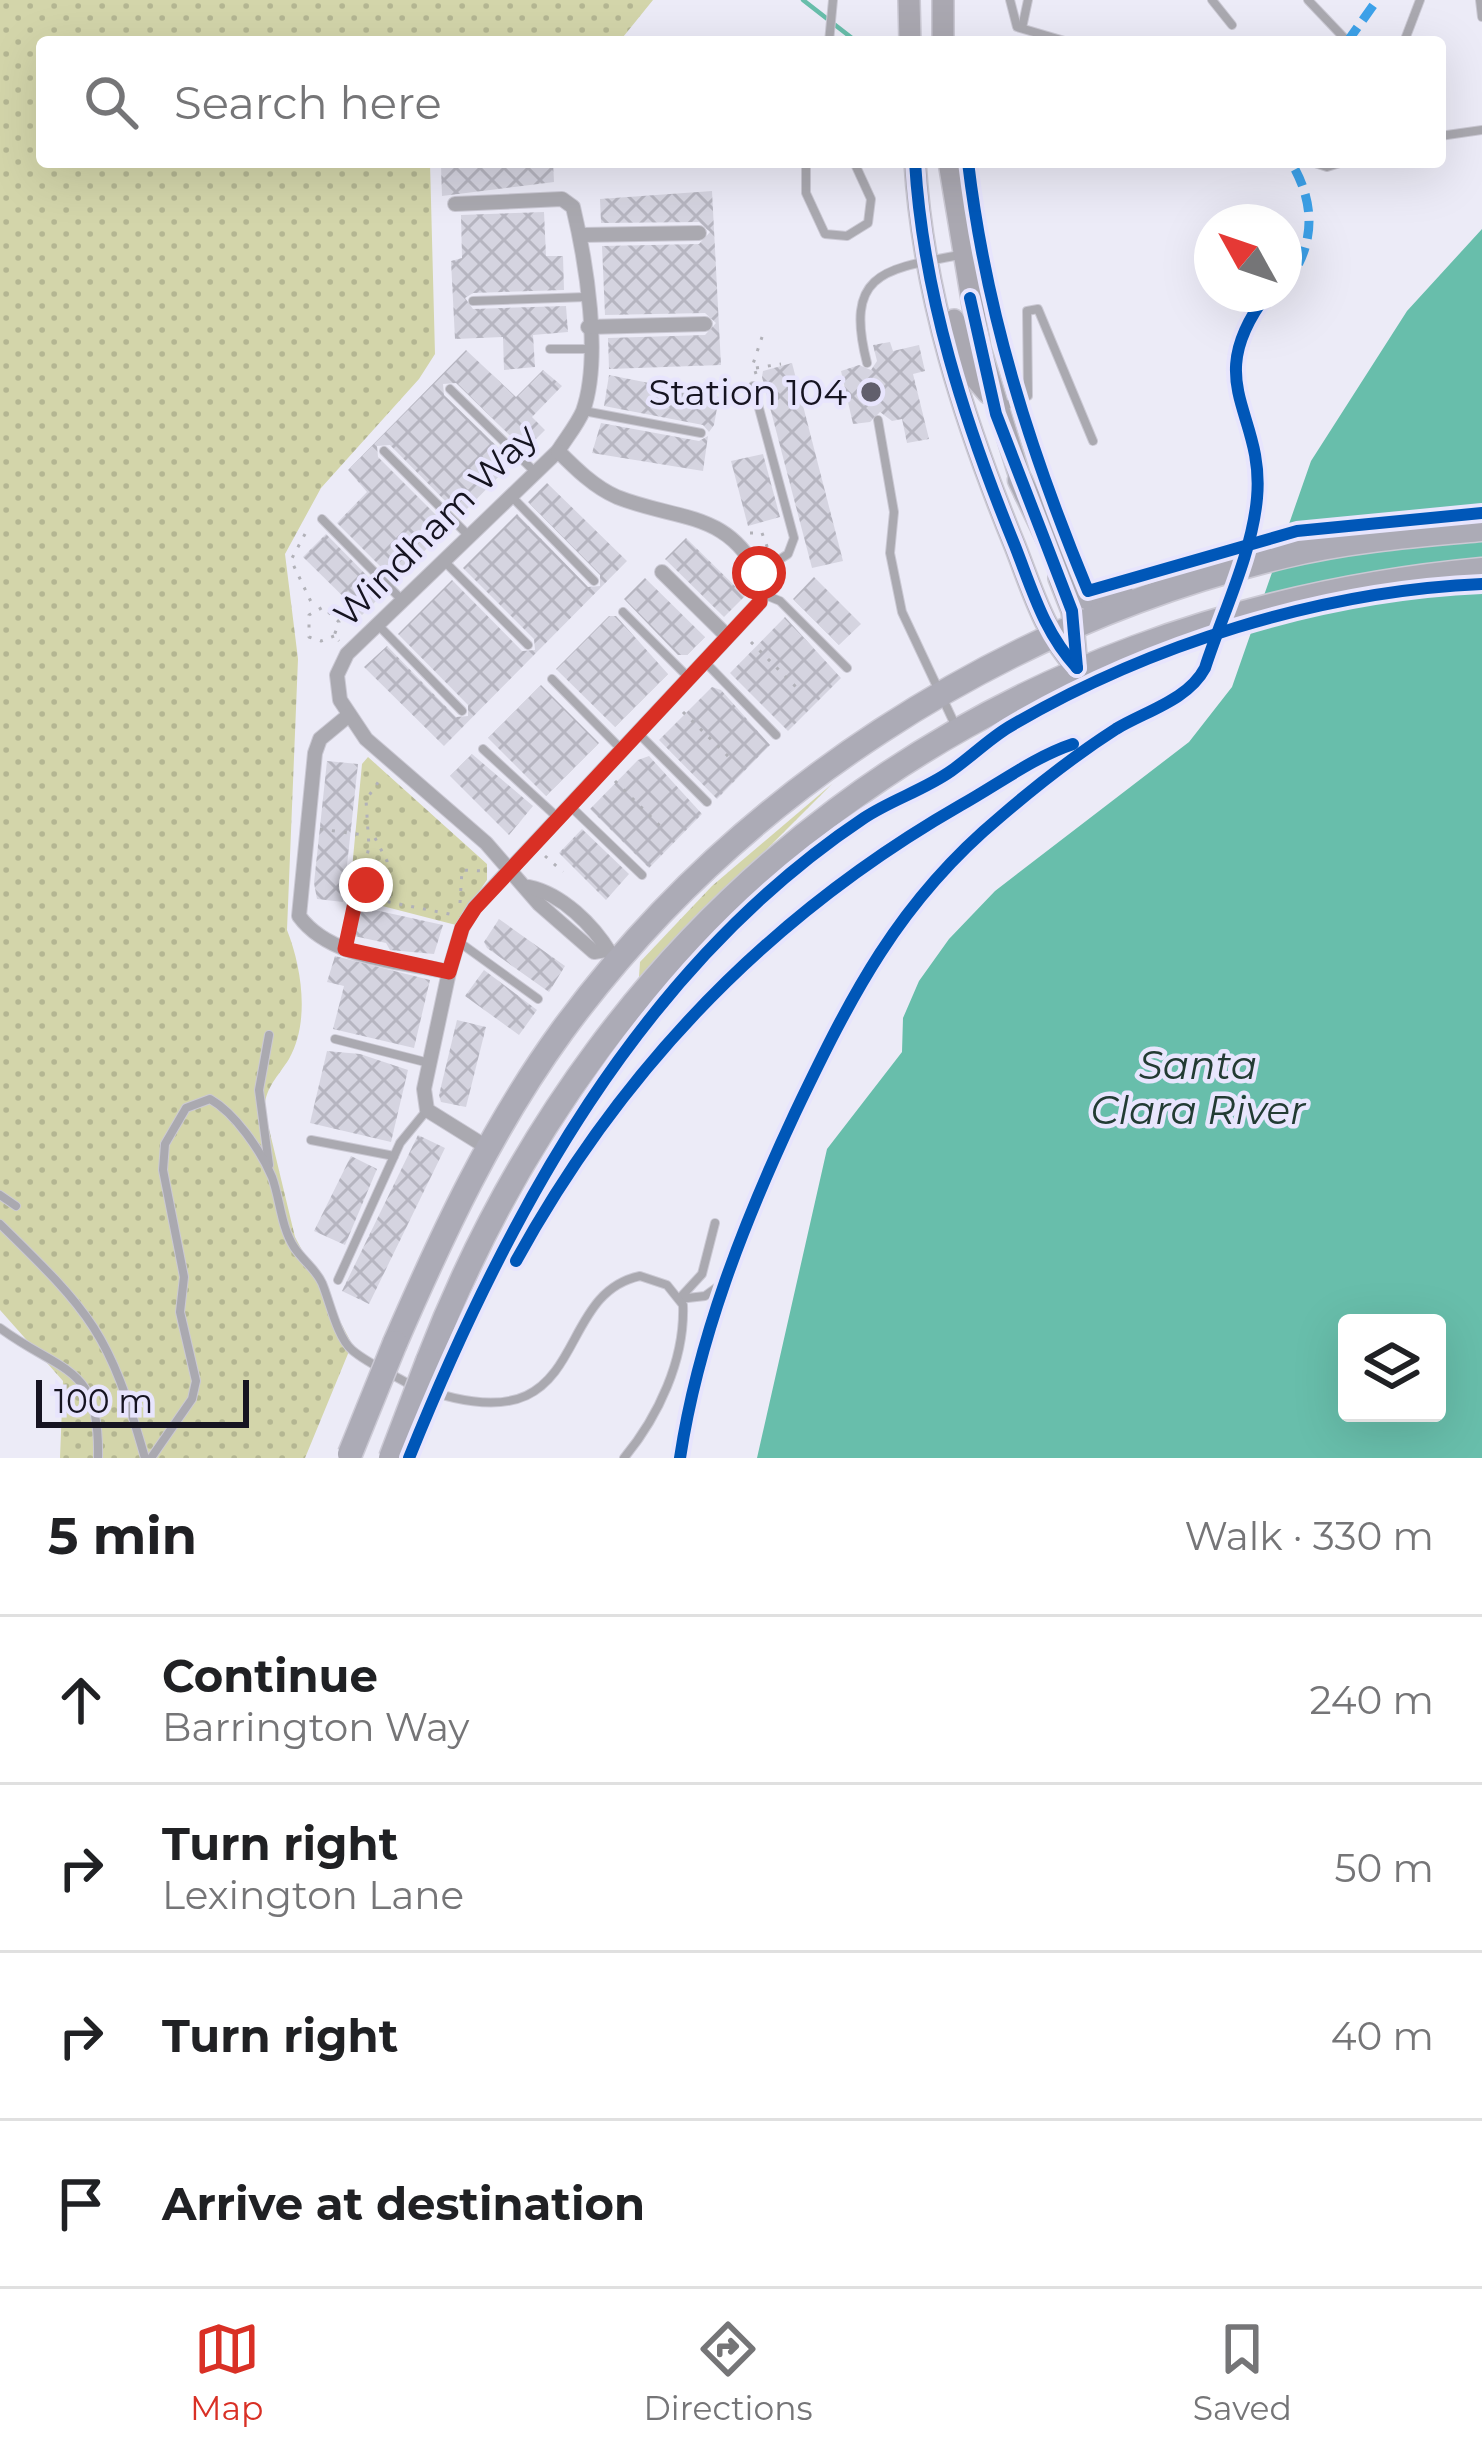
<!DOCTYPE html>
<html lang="en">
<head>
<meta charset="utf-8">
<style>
	:root { --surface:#fff; --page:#f2f2f2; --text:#202124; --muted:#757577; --line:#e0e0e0; --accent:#d93025 }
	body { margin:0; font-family:Montserrat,sans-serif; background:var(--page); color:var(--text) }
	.controls { position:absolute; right:36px; bottom:36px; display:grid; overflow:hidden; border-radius:12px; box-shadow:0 12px 48px #0002 }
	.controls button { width:108px; height:108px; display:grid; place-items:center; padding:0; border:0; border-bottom:3px solid var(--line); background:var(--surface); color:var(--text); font:60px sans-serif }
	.compass { position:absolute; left:1194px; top:204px; width:108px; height:108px; border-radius:50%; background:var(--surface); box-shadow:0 12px 48px #0002; rotate:310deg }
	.scale { position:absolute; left:36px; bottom:30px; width:213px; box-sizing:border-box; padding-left:12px; border:6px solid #161421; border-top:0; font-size:33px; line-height:42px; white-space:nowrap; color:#161421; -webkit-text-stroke:9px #e8e5fd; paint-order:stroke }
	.stop { position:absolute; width:36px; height:36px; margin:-27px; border:9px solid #d93025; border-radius:50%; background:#fff }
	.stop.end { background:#d93025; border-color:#fff; box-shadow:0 3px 12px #0008 }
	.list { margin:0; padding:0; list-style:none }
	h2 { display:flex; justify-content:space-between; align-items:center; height:156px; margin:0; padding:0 48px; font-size:51px }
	h2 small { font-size:39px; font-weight:400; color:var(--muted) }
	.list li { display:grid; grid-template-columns:78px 1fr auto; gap:36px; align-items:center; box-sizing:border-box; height:168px; padding:0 48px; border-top:3px solid var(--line) }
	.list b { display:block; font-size:45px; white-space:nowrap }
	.list p { margin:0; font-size:39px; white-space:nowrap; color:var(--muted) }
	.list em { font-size:39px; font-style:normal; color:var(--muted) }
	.icon { flex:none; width:66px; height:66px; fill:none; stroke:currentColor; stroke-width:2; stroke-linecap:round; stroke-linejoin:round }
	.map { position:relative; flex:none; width:1482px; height:1458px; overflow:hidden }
	.search { position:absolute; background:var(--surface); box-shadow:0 12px 48px #0002; left:36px; right:36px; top:36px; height:132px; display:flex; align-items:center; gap:30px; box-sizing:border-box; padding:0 42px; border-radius:12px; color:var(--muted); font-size:45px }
	.sheet { height:828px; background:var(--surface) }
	nav { display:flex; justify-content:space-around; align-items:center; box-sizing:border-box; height:168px; border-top:3px solid var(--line); background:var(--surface); font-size:33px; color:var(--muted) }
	nav a { display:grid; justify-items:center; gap:6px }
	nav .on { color:var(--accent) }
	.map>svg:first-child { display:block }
</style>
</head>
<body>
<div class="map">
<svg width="1482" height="1458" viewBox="0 0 1482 1458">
	<defs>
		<pattern id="green-dots" width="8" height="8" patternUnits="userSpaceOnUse" patternTransform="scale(3)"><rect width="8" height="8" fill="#d3d5aa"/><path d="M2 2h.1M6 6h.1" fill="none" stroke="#b4b692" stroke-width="1.8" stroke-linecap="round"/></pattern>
		<pattern id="building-cross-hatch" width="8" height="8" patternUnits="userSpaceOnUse" patternTransform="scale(3)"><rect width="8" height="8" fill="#d5d4e0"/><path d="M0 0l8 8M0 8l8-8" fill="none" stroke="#b6b5c0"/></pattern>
	</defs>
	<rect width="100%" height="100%" fill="#ecebf7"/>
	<g fill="url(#green-dots)">
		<path d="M0,0h653l-34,42h-577v120h388l5,192 -16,25 -98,109 -36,66 13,105 -11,271c15,38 23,92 2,129 -12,19 -22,26 -25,49l31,129 57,107 -47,114h-245l3,-77 -63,-71z"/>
		<polygon points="368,757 487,864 487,880 456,925 363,901 347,921 362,764"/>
		<polygon points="832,784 639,977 640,962 712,886"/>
	</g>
	<path fill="#68beab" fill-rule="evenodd" d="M1482,229v1229h-725l70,-309 75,-97 1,-34 16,-37 30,-42 46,-48 194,-149 43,-55 79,-226 96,-150zM1347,1323h90v90h-90z"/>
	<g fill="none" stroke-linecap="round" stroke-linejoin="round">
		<polyline stroke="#68beab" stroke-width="4.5" points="803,0 857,42"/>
	</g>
	<g fill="url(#building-cross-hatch)">
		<polygon points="553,162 554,182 442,196 441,166"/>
		<polygon points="712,191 721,365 609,369 608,338 705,335 716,323 705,313 605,315 602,246 699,244 710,232 699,222 601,223 600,199"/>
		<polygon points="544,212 546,256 563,256 564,290 473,293 465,298 473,309 566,306 568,332 533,335 535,367 504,370 503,337 455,339 451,261 462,258 461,215"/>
		<polygon points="890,342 893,351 919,345 925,371 913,374 929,439 907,443 902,419 892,421 880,412 870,422 853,424 841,371 859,365 871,370 877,361 873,345"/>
		<polygon points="466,350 516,397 543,370 562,386 532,417 545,430 525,450 456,383 443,384 444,395 513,462 460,516 390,445 377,446 378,457 448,527 395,581 337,523 367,492 348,470"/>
		<polygon points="792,363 843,561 812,568 762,377 763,371"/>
		<polygon points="609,375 719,397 714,425 709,432 703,425 604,406"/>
		<polygon points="601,423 699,441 708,436 703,471 592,453"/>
		<polygon points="763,454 780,517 748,526 731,461"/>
		<polygon points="547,483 627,561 444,746 364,667 387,646 456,717 468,716 468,705 398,634 452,580 522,651 535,650 534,639 463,568 517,514 588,587 600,586 600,575 528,502"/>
		<polygon points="326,534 384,593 362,615 303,557"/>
		<polygon points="686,538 745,596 724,617 665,559"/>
		<polygon points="814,577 861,624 839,645 793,599"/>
		<polygon points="645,578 705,637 687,655 678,655 624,599"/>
		<polygon points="609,616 616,616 668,674 615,727 556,669"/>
		<polygon points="785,617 841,678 788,731 730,673"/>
		<polygon points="541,685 599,743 546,796 488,738"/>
		<polygon points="712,687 721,690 770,745 717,799 659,740"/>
		<polygon points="472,754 533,806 509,835 450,776"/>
		<polygon points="649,756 702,814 649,868 590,809 638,760"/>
		<polygon points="327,761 358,764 343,902 317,899 314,883"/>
		<polygon points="582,829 629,874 606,900 559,853"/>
		<polygon points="361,907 443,925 434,954 390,950 386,943 354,936"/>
		<polygon points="499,919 565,966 549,992 487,948 484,942"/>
		<polygon points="335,956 430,980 414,1048 333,1029 344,986 327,982"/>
		<polygon points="484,970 537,1010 519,1035 465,996"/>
		<polygon points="457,1020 486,1027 466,1107 441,1102 439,1095"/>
		<polygon points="327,1051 360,1054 408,1070 391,1142 310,1123"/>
		<polygon points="418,1135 445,1148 369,1304 342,1291"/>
		<polygon points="351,1156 377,1169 345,1245 314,1231"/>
	</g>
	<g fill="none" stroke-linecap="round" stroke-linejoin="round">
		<g stroke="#cbc9d4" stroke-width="10">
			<g id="service">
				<polyline points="1010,0 1017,27 1068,42"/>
				<polyline points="1212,0 1232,25"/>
				<polyline points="1308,0 1348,42"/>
				<polyline points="1480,0 1482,17"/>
				<polyline points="1022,28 1028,0"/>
				<polyline points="829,42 833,0"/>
				<polyline points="1404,42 1420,0"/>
				<polyline points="1440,136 1482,130"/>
				<polyline points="806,162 806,193 825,234 847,236 868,223 871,199 854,162"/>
				<polyline points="1312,162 1327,167 1343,162"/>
				<polyline points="473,301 586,297"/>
				<polyline points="550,349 590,349"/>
				<path d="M867,363c-23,-90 16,-94 93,-108"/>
				<polyline points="753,386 794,538 788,554 759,573"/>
				<polyline points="450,389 534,471"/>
				<polyline points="1002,407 1028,396 1027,311 1038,309 1093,441"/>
				<polyline points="584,411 701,433"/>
				<polyline points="878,420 894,512 890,553 902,612 957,729"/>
				<polyline points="384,451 468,535"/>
				<polyline points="512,497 594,581"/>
				<polyline points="322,519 401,599"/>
				<polyline points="445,562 528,645"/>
				<polyline points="763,594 780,601 847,668"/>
				<polyline points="623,612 688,677"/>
				<polyline points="379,626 462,711"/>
				<polyline points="705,662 776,735"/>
				<polyline points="552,679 620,748"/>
				<polyline points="637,732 707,802"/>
				<polyline points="483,749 556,816"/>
				<polyline points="569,805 642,875"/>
				<polyline points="459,942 538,999"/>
				<polyline points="335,1039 429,1063"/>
				<polyline points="311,1140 394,1156"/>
				<polyline points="269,1165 259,1090 269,1035"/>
				<polyline points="0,1195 16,1206"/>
				<polyline points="715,1223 702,1274 679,1299 705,1296 727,1280"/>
				<path d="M0,1224c92,90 109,108 145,234"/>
				<polyline points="338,1280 400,1143 427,1110"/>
				<path d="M0,1328c64,47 100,36 98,130"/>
				<path d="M151,1458l41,-59 4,-18 -16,-69 4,-35 -21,-107 2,-26 21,-36 24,-9c25,14 51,52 62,78 8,22 9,50 22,70 9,14 21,21 28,36 8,19 15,54 30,67 15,13 38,23 55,33 191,75 138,-87 233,-107l27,9 16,20c2,55 -25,112 -59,153"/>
			</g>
		</g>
		<g stroke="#cbc9d4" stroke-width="16">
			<g id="minor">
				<path d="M455,204l107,-5 11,8c13,54 29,150 10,204 -6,14 -17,27 -25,40l-211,203 -10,21 3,25 26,39 120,104 53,61 55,48 12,-2"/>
				<polyline points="580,235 699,233"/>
				<polyline points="588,327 705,324"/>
				<polyline points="662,572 727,636"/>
				<path d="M349,715l-29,24 -5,14 -16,163c31,43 101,45 150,56"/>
				<path d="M529,887c33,7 64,38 81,66"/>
				<path d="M488,1148l-61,-38 -3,-21 25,-117 13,-44 12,-20 286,-306 3,-19c-33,-74 -83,-61 -146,-86 -23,-10 -42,-29 -59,-46"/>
			</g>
		</g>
		<g stroke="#cbc9d4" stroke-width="24">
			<g id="secondary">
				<polyline points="909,0 910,42"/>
				<polyline points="943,0 943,42"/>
				<path d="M915,162c8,133 50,262 100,384 18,46 29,86 62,122"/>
				<polyline points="949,162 980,348 1025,494"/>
				<polyline points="954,320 970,372 988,393"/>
				<polyline points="1059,578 1072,611 1077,668"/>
			</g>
		</g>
		<g stroke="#cbc9d4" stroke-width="27">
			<g id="primary">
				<polyline points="1020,480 1073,590 1095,601 1121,593"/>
				<path d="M395,1343c47,-108 97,-216 167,-312 173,-236 437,-406 722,-475 65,-16 132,-21 198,-27"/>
				<path d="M428,1361c178,-462 562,-745 1054,-791"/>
			</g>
		</g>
		<g stroke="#b1b1b8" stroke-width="3" stroke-dasharray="3 9" stroke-linecap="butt">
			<polyline points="756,368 781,364"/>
			<polyline points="756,374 753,364 764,331"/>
			<polyline points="750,533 762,533 768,549"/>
			<polyline points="305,534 291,560 314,608"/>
			<polyline points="334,636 321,641 309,637 309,615 323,607 339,622 334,636 339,641"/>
			<polyline points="751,642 801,692"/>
			<polyline points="683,712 731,759"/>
			<polyline points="615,781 662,828"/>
			<polyline points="320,829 364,835"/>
			<polyline points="375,838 387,861 390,902"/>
			<polyline points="545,856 563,872"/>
			<polyline points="356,897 365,891 384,901 454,915"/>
			<polyline points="460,903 462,870 484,871"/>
			<polyline points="348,935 369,847 366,800 381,778"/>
		</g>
		<use href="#service" stroke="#aaa9b0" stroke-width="8"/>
		<use href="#minor" stroke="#aaa9b0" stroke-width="14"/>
		<use href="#secondary" stroke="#aaa8b1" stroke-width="21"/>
		<use href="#primary" stroke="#acabb6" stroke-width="24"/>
		<g stroke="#cbc9d4" stroke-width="27" stroke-linecap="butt">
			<g id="primary-bridge">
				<polyline points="350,1454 395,1343"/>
				<polyline points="391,1458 428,1361"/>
			</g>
		</g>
		<use href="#primary-bridge" stroke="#acabb6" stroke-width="24"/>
		<g stroke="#3da2ea" stroke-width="9" stroke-dasharray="18 9" stroke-linecap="butt">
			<polyline points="1347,42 1377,0"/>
			<path d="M1284,287c31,-40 33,-81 7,-125"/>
		</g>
		<g stroke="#e8e5fd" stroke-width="20">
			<g id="cycleway">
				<path d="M915,162c8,133 50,262 100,384 18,46 29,86 62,122"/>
				<path d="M968,162c18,151 62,289 120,429l209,-60 185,-18"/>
				<polyline points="970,298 996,414 1072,611 1077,668"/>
				<path d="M516,1261c106,-193 255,-347 445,-456 36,-20 73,-48 112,-61"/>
				<path d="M409,1458c98,-243 230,-490 455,-640 27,-18 60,-28 87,-47 20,-14 38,-32 58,-44 139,-82 311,-136 473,-143"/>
				<path d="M680,1458c18,-119 64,-236 115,-345 56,-117 103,-211 205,-296 36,-31 77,-63 116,-88 30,-18 72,-29 89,-61 17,-53 47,-114 52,-170 8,-86 -58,-114 10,-204"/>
			</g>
		</g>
		<use href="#cycleway" stroke="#0057b8" stroke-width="12"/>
	</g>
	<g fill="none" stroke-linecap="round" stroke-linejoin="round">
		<polyline stroke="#d93025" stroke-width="15" points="366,885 370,892 356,898 345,949 449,972 462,928 475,908 760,602 759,573"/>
	</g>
	<circle fill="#615f6c" stroke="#e8e5fd" stroke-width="4.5" cx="871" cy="392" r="12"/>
	<g text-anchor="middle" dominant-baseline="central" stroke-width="9" stroke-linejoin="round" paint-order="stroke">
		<g font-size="36" fill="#161421" stroke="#e8e5fd" text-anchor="end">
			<text x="847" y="392">Station 104</text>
		</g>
		<g font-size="36" fill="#161421" stroke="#e8e5fd">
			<text transform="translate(435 525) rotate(-45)">Windham Way</text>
		</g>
		<g font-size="39" font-style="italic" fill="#223b33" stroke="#e8e5fd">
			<text x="1198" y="1065">Santa<tspan x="1198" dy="45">Clara River</tspan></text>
		</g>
	</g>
</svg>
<div class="controls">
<button><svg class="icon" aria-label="layers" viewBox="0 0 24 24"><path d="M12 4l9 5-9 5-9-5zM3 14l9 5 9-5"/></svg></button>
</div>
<svg class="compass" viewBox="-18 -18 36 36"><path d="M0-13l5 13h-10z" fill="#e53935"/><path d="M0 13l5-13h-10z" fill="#757577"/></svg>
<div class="scale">100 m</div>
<div class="stop" style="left:759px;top:573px"></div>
<div class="stop end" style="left:366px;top:885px"></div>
<div class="search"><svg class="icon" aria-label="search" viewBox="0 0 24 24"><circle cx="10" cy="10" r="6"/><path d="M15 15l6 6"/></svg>Search here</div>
</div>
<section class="sheet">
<h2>5 min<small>Walk · 330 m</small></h2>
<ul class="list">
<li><svg class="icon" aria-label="ahead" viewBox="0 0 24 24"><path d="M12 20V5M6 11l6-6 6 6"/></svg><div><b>Continue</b><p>Barrington Way</p></div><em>240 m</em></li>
<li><svg class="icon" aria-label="right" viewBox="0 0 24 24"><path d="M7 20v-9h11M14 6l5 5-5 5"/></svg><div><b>Turn right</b><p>Lexington Lane</p></div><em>50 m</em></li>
<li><svg class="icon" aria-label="right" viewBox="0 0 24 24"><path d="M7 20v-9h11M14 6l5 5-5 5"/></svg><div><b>Turn right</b></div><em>40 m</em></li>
<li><svg class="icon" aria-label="arrive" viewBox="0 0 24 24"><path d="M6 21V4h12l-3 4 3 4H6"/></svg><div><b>Arrive at destination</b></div></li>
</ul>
</section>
<nav>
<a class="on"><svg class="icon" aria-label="map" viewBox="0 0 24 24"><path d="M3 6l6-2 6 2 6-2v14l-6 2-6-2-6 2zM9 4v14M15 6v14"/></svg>Map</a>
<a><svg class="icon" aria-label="directions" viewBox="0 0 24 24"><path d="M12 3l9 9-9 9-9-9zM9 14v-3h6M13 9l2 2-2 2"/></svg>Directions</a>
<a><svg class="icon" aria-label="saved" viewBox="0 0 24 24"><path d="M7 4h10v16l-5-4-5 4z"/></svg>Saved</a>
</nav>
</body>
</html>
